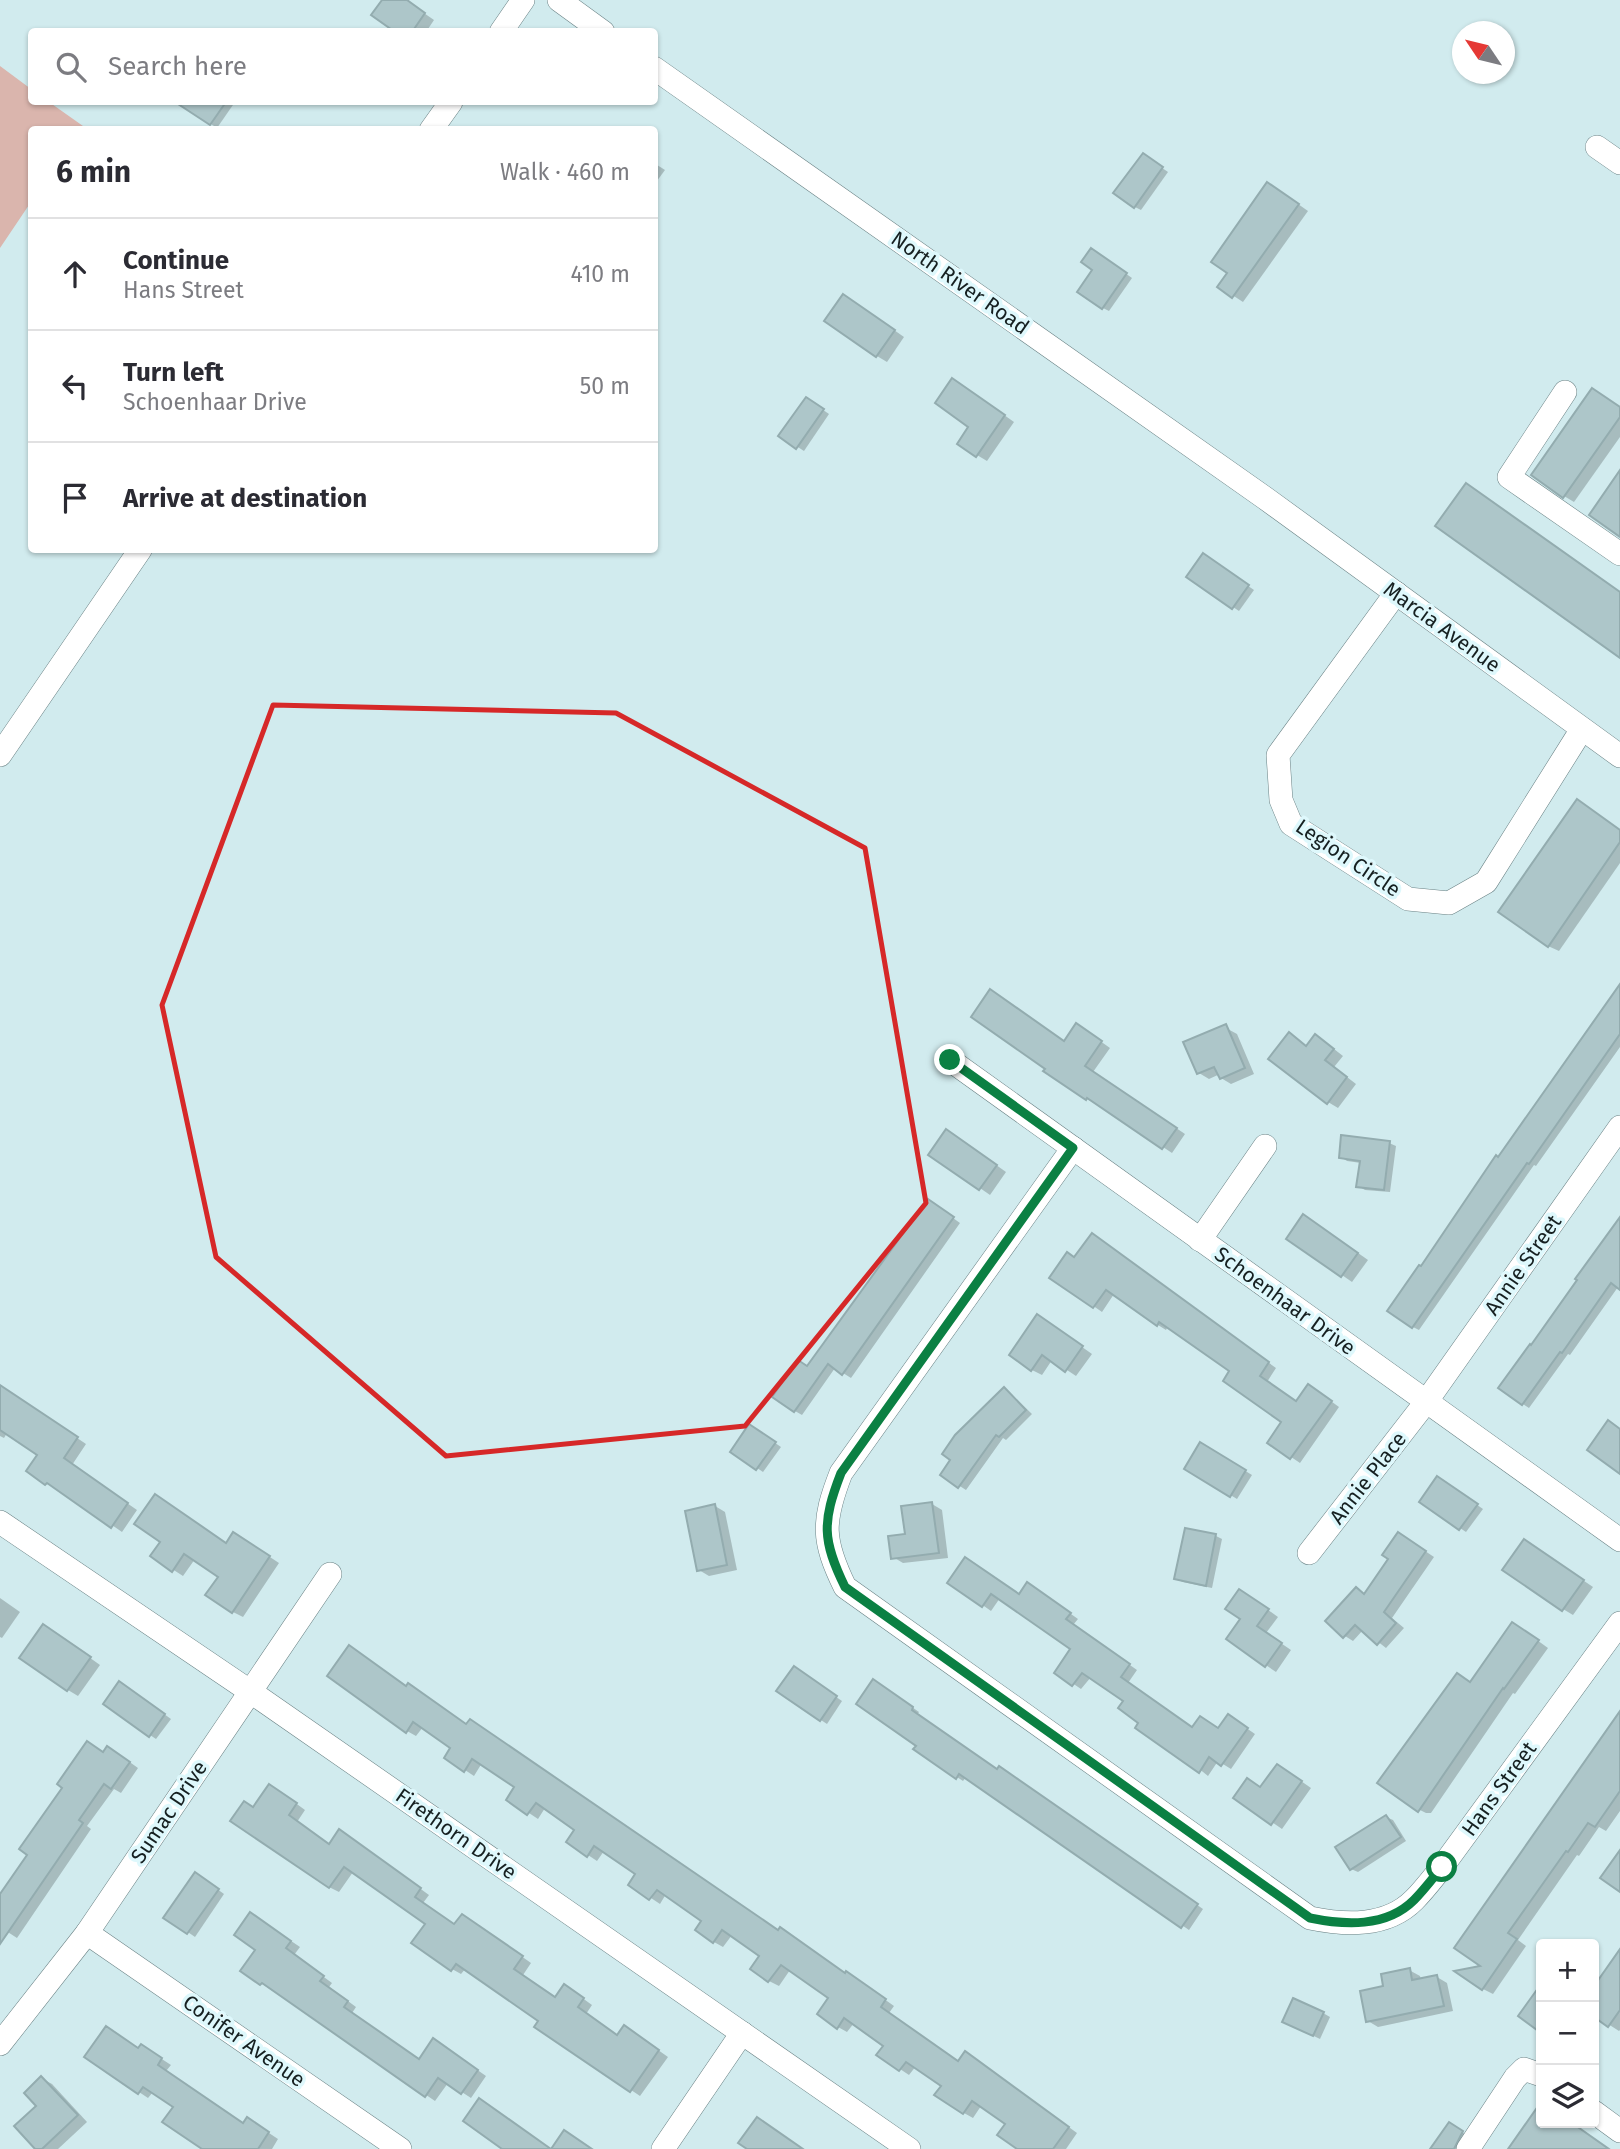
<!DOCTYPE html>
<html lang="en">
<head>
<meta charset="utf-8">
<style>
	:root { --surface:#fff; --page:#f2f2f3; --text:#2b2b33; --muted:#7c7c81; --line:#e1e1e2 }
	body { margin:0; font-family:"Fira Sans",sans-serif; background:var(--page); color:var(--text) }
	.controls { position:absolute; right:21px; bottom:21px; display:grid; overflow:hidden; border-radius:7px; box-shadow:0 2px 5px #0004 }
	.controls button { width:63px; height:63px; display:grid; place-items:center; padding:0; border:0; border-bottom:2px solid var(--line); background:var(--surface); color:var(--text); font:35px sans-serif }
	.compass { position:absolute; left:1452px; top:21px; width:63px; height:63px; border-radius:50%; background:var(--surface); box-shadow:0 2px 5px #0004; rotate:305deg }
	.stop { position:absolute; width:21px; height:21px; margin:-16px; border:5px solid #0b8043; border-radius:50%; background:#fff }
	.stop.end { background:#0b8043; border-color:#fff; box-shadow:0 2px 7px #0008 }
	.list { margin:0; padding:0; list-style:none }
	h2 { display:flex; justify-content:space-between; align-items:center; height:91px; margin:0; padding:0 28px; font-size:30px }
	h2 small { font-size:23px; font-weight:400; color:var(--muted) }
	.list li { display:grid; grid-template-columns:46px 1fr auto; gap:21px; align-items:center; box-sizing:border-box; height:112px; padding:0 28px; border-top:2px solid var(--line) }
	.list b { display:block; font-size:26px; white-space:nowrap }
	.list p { margin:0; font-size:23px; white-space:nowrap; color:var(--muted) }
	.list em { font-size:23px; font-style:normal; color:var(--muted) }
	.icon { flex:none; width:38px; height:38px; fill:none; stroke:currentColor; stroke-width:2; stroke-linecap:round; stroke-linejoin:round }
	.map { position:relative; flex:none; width:1620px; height:2149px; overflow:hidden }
	.search { position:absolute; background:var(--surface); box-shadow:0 2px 5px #0004; left:28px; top:28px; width:630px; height:77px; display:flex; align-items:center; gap:18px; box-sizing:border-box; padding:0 24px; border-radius:7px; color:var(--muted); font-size:26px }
	.panel { position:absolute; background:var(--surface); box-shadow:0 2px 5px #0004; left:28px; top:126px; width:630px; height:427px; border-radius:7px }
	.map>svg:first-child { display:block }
</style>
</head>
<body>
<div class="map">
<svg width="1620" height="2149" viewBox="0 0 1620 2149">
	<rect width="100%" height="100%" fill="#d1ebee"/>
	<polygon fill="#dab5ad" points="0,66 31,89 32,102 49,102 83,126 81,129 32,130 31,202 0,248"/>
	<g fill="#0003">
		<polygon points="384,0 405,0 434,20 426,32 394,32 395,29"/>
		<polygon points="187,102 235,102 217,128 184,106"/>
		<polygon points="1149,159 1168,172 1141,210 1135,207"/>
		<polygon points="654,163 665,170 654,185"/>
		<polygon points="1278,190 1308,211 1243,302 1220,287"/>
		<polygon points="1098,254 1132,278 1109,311 1103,308 1094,270"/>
		<polygon points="854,302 904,337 887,362 877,356"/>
		<polygon points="963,386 1014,422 987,461 977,455"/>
		<polygon points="813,403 829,414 804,451 781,436"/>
		<polygon points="1620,408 1620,437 1574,502 1564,496"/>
		<polygon points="1209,559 1254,590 1239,611 1233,607"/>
		<polygon points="1620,830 1620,863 1559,951 1548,946"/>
		<polygon points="1620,987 1620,1047 1536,1166 1534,1165 1419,1330 1413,1327 1390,1310 1422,1269"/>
		<polygon points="1226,1028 1237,1034 1254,1074 1231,1084 1221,1078 1220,1074 1209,1079 1199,1073"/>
		<polygon points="1086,1031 1110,1048 1093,1072 1185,1134 1172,1153 1097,1103 1096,1104 1087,1099 1046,1070 1065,1043"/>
		<polygon points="1289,1034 1307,1047 1325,1042 1343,1056 1334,1067 1356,1084 1338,1108 1328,1102"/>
		<polygon points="957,1137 1006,1172 990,1195 931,1154"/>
		<polygon points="1389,1143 1396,1146 1390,1192 1365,1190 1358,1186 1361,1163 1347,1161 1341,1157"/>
		<polygon points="936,1206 960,1223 851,1378 835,1368 802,1415 795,1411 808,1367"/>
		<polygon points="1620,1218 1620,1288 1618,1287 1570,1355 1568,1354 1529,1408 1523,1404 1532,1347"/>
		<polygon points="1314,1222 1368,1260 1352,1282 1289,1238"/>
		<polygon points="1100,1240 1276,1368 1267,1382 1297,1403 1317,1391 1339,1407 1300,1463 1269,1442 1284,1422 1232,1371 1168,1326 1166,1330 1158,1325 1114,1294 1102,1312 1052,1277"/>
		<polygon points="1048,1323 1092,1354 1076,1376 1052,1360 1042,1375 1032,1370"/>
		<polygon points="0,1386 86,1444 72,1465 137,1510 122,1532 57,1487 46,1483 39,1454 7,1433 4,1438 0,1436"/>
		<polygon points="1004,1389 1010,1393 1032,1414 1006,1440 1003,1438 966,1490 944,1476"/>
		<polygon points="756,1430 781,1447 763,1472 732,1451"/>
		<polygon points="1201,1444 1252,1475 1237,1499 1186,1468"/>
		<polygon points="1444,1482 1483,1509 1466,1532 1460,1528"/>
		<polygon points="932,1504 942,1510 948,1558 903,1563 893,1557 907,1535"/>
		<polygon points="715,1506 725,1512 737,1570 709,1576 699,1570"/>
		<polygon points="1216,1536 1222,1539 1212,1588 1183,1582 1176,1579"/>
		<polygon points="1407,1539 1434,1557 1392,1618 1404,1628 1386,1648 1363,1630 1353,1641 1345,1636 1356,1589 1365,1594"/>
		<polygon points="244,1540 279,1563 243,1617 233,1612 220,1577 195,1559 183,1576 152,1556 227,1545"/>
		<polygon points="1534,1547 1593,1587 1573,1615 1563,1609"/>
		<polygon points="950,1582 1020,1596 1036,1589 1078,1619 1073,1625 1137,1670 1128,1683 1193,1729 1219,1730 1236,1721 1255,1734 1231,1769 1218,1761 1208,1776 1141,1722 1125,1701 1091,1677 1081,1689 1056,1672 1072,1649 1000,1598 991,1611"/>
		<polygon points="1250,1597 1278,1617 1266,1633 1291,1650 1276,1672 1228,1639 1242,1619"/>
		<polygon points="0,1598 20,1612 2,1638 0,1637"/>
		<polygon points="1523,1630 1548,1648 1515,1694 1513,1693 1431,1813 1426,1813 1414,1807 1471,1684"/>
		<polygon points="54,1632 100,1665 78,1696 68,1690"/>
		<polygon points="800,1672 842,1701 827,1724 821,1720"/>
		<polygon points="880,1685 919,1712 917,1715 998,1771 1006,1772 1203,1909 1189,1930 966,1777 963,1781 957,1777 918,1745"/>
		<polygon points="126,1687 171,1719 156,1739 150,1735"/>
		<polygon points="407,1687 779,1932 846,1975 856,1979 894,2006 889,2013 959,2062 975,2059 1077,2133 1066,2149 1020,2149 1008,2124 981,2106 973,2118 964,2113 943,2085 916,2066 909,2075 879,2055 886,2045 854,2023 847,2032 838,2027 830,1998 790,1970 779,1986 769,1981 752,1969 762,1956 732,1935 723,1947 714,1942 704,1920 666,1894 660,1904 630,1884 637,1874 604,1851 597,1861 588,1855 576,1829 545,1808 538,1819 508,1799 517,1787 482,1763 474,1776 465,1770 453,1748 423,1727 416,1736 407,1731"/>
		<polygon points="1620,1714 1620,1811 1606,1831 1599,1827 1579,1856 1577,1855 1518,1940 1526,1946 1493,1994 1483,1989 1484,1967"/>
		<polygon points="117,1753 138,1768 121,1793 114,1789 87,1826 91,1829 17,1938 0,1927 0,1897 104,1754"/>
		<polygon points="1288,1772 1311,1788 1282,1829 1235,1797 1261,1789"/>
		<polygon points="279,1791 305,1810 297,1822 330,1845 349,1837 429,1895 423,1903 455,1926 472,1921 531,1963 523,1975 556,1999 574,1992 592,2005 586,2014 618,2036 634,2033 668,2057 640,2096 537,2027 541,2021 466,1968 461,1974 452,1969 427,1923 353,1872 339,1892 329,1887 254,1808"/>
		<polygon points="1386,1817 1393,1820 1406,1841 1358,1872 1351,1869"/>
		<polygon points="202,1878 224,1894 195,1937 166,1917"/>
		<polygon points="260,1920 300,1947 294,1955 332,1983 329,1987 356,2007 352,2013 420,2061 443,2046 486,2076 471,2098 448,2083 435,2101 261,1983 258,1949"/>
		<polygon points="1620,1952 1620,2030 1619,2031 1594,2015 1594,1989"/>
		<polygon points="1409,1970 1420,1976 1421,1980 1437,1977 1447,1983 1453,2011 1378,2027 1368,2021 1385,1987"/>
		<polygon points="1323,2013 1330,2017 1320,2039 1291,2025"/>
		<polygon points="139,2049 151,2052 171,2065 166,2071 244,2124 257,2125 278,2139 272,2149 206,2149 175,2106 153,2092 148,2098 139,2092"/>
		<polygon points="41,2078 52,2084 87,2122 58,2149 37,2149 38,2106"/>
		<polygon points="1456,2128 1468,2136 1462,2149 1433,2149"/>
	</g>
	<g fill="#adc6c9" stroke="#93acaf" stroke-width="2">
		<polygon points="382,0 407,0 425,13 412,32 395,32 371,15"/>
		<polygon points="175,102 226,102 210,125"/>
		<polygon points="1143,153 1163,167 1134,208 1113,193"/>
		<polygon points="1267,182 1299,204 1232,298 1217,287 1227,273 1211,262"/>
		<polygon points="1091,248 1127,273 1102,309 1077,292 1092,270 1081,262"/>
		<polygon points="843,294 895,330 876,357 824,321"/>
		<polygon points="952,378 1005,415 976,457 957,444 968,427 935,403"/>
		<polygon points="1592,388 1620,407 1620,417 1563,498 1531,475"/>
		<polygon points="806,397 824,409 796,449 778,436"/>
		<polygon points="1620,470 1620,537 1589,515"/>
		<polygon points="1466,483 1620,592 1620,658 1435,526"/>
		<polygon points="1203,553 1249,585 1232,609 1186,577"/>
		<polygon points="1577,799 1620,830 1620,842 1548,947 1498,912"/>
		<polygon points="1620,984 1620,1034 1529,1164 1527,1163 1412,1328 1387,1311 1419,1265 1421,1266 1496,1155 1498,1157"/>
		<polygon points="990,989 1064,1041 1076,1023 1102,1041 1085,1066 1177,1128 1162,1149 1087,1098 1086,1100 1043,1071 1045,1069 971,1017"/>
		<polygon points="1226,1024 1245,1068 1220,1079 1214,1067 1197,1074 1183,1042"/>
		<polygon points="1289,1032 1306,1046 1315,1034 1334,1049 1325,1060 1347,1077 1327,1104 1268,1059"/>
		<polygon points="946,1129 997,1165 979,1190 928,1155"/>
		<polygon points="1341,1135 1390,1141 1384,1190 1356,1187 1360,1161 1339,1158"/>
		<polygon points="928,1199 954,1217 842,1375 828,1364 794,1412 772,1397 798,1360 807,1366"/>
		<polygon points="1303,1214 1358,1253 1341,1277 1286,1239"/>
		<polygon points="1620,1217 1620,1290 1611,1283 1562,1353 1560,1352 1522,1405 1498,1388 1530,1344 1531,1345 1577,1280 1575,1279"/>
		<polygon points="1092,1233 1269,1362 1260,1376 1296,1401 1308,1384 1332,1401 1290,1459 1267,1443 1281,1422 1223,1381 1229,1371 1159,1322 1157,1326 1106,1290 1093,1308 1049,1278 1067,1252 1074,1257"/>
		<polygon points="1037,1314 1083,1346 1065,1372 1042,1355 1031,1371 1009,1355"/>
		<polygon points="0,1385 78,1437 64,1458 128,1503 111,1528 47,1483 45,1485 26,1471 37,1455 0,1430"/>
		<polygon points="1004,1387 1026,1410 999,1437 996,1435 958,1488 940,1475 950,1460 942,1454 955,1435"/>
		<polygon points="1608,1420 1620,1429 1620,1474 1587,1450"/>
		<polygon points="749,1424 776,1442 756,1470 730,1452"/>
		<polygon points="1200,1442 1246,1470 1230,1497 1184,1469"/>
		<polygon points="1437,1476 1478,1504 1459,1530 1419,1502"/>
		<polygon points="155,1494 226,1543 233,1532 270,1556 232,1613 205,1595 218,1577 184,1554 172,1572 150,1556 160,1542 134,1524"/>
		<polygon points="932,1502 939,1553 891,1559 888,1536 905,1534 901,1506"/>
		<polygon points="715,1504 727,1565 697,1571 685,1511"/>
		<polygon points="1185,1528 1216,1534 1206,1586 1174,1579"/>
		<polygon points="1398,1532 1426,1551 1384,1612 1396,1623 1377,1645 1355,1625 1343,1638 1325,1621 1356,1587 1364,1594 1388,1559 1382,1555"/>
		<polygon points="1524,1539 1584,1580 1562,1611 1502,1570"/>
		<polygon points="965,1557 1019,1594 1027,1582 1071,1613 1066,1619 1130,1664 1121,1677 1192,1727 1200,1716 1218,1728 1228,1714 1248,1728 1221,1766 1209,1757 1199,1773 1135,1728 1138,1723 1118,1708 1123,1701 1082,1673 1072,1686 1054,1673 1070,1649 991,1594 982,1607 947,1583"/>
		<polygon points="1239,1589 1269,1609 1257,1626 1282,1643 1265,1667 1226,1639 1240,1619 1225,1609"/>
		<polygon points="1512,1622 1539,1640 1504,1689 1503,1688 1418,1812 1377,1783 1457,1673 1470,1682"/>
		<polygon points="43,1624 91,1657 67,1691 19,1658"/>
		<polygon points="349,1645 406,1686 408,1683 466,1724 470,1719 778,1930 780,1927 845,1973 846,1971 886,1999 881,2007 958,2061 965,2051 1069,2127 1053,2149 1017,2149 997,2135 1005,2124 972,2101 963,2114 934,2095 941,2086 906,2062 899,2071 876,2055 883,2046 844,2018 837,2029 817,2014 828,1998 781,1965 768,1982 750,1969 759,1956 722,1930 713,1943 695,1930 701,1921 657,1890 649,1900 628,1885 635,1874 594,1846 587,1857 566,1842 574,1830 536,1803 527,1815 506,1800 514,1787 472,1759 464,1772 444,1758 450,1748 413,1722 406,1733 327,1676"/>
		<polygon points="794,1666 837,1696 820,1721 776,1691"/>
		<polygon points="873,1679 913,1707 912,1710 997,1769 999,1766 1198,1904 1181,1928 959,1774 956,1779 913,1749 916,1746 856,1704"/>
		<polygon points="119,1681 165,1714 149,1737 103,1704"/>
		<polygon points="1620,1711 1620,1791 1595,1827 1588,1823 1568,1852 1566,1851 1508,1933 1517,1939 1482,1990 1454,1971 1480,1966 1454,1948"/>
		<polygon points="87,1741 103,1752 107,1746 130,1762 111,1789 104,1784 79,1820 83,1823 0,1944 0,1894 27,1855 19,1849 62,1788 57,1784"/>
		<polygon points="1277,1764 1302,1781 1271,1825 1233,1798 1247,1778 1260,1787"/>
		<polygon points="269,1784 297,1803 289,1815 329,1844 339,1829 421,1888 415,1897 454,1924 462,1914 523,1956 514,1969 555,1997 564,1984 584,1998 578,2007 617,2035 624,2025 659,2050 630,2092 534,2027 538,2021 456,1964 451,1971 411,1943 425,1924 344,1867 329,1888 230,1821 244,1801 253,1807"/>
		<polygon points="1386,1815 1401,1837 1350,1870 1335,1847"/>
		<polygon points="1620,1850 1620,1892 1600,1878"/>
		<polygon points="195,1872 219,1889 187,1934 163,1918"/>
		<polygon points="250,1912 291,1941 286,1948 324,1976 320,1981 348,2001 344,2007 419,2059 433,2038 478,2070 461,2094 438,2078 425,2097 262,1983 260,1985 240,1971 255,1950 234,1935"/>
		<polygon points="1620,1949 1620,2010 1608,2027 1594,2017 1594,1986"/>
		<polygon points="1410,1968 1412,1980 1437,1975 1444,2006 1366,2022 1360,1991 1383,1986 1381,1974"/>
		<polygon points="1541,1984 1541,2033 1518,2016"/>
		<polygon points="1293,1998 1324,2012 1313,2036 1282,2022"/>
		<polygon points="106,2026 138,2048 141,2044 162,2058 158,2065 243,2123 247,2117 269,2132 258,2149 202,2149 162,2122 173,2107 143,2087 138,2094 84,2057"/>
		<polygon points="41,2076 78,2115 42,2149 35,2149 14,2126 36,2106 24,2093"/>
		<polygon points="479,2098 551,2149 564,2130 592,2149 502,2149 463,2121"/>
		<polygon points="1541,2102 1541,2123 1572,2123 1609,2149 1508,2149"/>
		<polygon points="757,2117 803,2149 747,2149 738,2143"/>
		<polygon points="1449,2122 1463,2131 1454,2149 1430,2149"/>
	</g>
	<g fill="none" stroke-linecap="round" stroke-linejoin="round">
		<g stroke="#698184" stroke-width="24">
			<g id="minor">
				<polyline points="559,0 603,32"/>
				<polyline points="501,32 523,0"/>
				<polyline points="654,68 1265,498 1620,756"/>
				<polyline points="431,130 451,102"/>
				<polyline points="1597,147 1620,163"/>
				<polyline points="1565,392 1509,477 1620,554"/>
				<polyline points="1396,593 1278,755 1281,800 1291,824 1408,899 1449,903 1486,882 1582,729"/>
				<polyline points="0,755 140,550"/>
				<polyline points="950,1060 1620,1540"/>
				<path d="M1073,1148l-232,325c-19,49 -19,67 4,114l465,331c34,7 76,10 104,-18 10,-10 19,-22 28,-33l178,-244"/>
				<polyline points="1200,1240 1265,1146"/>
				<polyline points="0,1522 251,1692 909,2149"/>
				<polyline points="1309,1553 1426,1402 1620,1127"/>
				<polyline points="87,1933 400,2149"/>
				<polyline points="0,2044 87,1933 330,1574"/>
				<polyline points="1594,2112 1620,2131"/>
				<polyline points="663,2149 742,2033"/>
				<polyline points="1468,2149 1515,2078 1524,2069 1541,2075"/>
			</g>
		</g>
		<use href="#minor" stroke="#fff" stroke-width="23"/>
	</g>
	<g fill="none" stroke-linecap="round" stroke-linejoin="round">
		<path stroke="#0b8043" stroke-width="9" d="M950,1060l123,88 -232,325c-19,49 -19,67 4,114l465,331c34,7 76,10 104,-18 10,-10 19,-22 28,-33"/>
	</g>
	<path fill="none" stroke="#d62828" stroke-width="5" stroke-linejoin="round" d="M273,705l343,8 249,135 61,355 -181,223 -299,30 -230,-199 -54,-252z"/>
	<g text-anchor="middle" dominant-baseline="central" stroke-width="7" stroke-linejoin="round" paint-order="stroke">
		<g font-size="21" fill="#162021" stroke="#def8fc">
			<text transform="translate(960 283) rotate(35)">North River Road</text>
			<text transform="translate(1442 627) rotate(36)">Marcia Avenue</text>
			<text transform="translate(1348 858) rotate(34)">Legion Circle</text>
			<text transform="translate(1523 1265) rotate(-55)">Annie Street</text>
			<text transform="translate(1285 1301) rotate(36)">Schoenhaar Drive</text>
			<text transform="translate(1368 1478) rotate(-52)">Annie Place</text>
			<text transform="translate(1499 1789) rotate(-54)">Hans Street</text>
			<text transform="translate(169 1812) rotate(-56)">Sumac Drive</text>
			<text transform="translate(456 1834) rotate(35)">Firethorn Drive</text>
			<text transform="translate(244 2041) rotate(35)">Conifer Avenue</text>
		</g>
	</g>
</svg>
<div class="controls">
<button>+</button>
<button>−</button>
<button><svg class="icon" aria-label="layers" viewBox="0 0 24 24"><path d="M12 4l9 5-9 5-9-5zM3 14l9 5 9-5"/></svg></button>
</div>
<svg class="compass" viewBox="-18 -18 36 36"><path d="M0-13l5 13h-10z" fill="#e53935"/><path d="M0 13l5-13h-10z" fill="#7c7c81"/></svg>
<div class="stop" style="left:1442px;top:1867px"></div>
<div class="stop end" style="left:950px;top:1060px"></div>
<div class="search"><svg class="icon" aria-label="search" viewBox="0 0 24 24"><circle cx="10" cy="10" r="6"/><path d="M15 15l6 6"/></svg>Search here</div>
<section class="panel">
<h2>6 min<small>Walk · 460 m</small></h2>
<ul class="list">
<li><svg class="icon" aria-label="ahead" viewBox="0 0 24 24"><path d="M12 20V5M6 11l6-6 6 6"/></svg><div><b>Continue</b><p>Hans Street</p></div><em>410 m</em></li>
<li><svg class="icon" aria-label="left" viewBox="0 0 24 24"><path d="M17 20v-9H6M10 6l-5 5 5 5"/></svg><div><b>Turn left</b><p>Schoenhaar Drive</p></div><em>50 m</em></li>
<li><svg class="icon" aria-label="arrive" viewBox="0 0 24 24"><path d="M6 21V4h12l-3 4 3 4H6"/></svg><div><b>Arrive at destination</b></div></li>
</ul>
</section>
</div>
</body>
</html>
